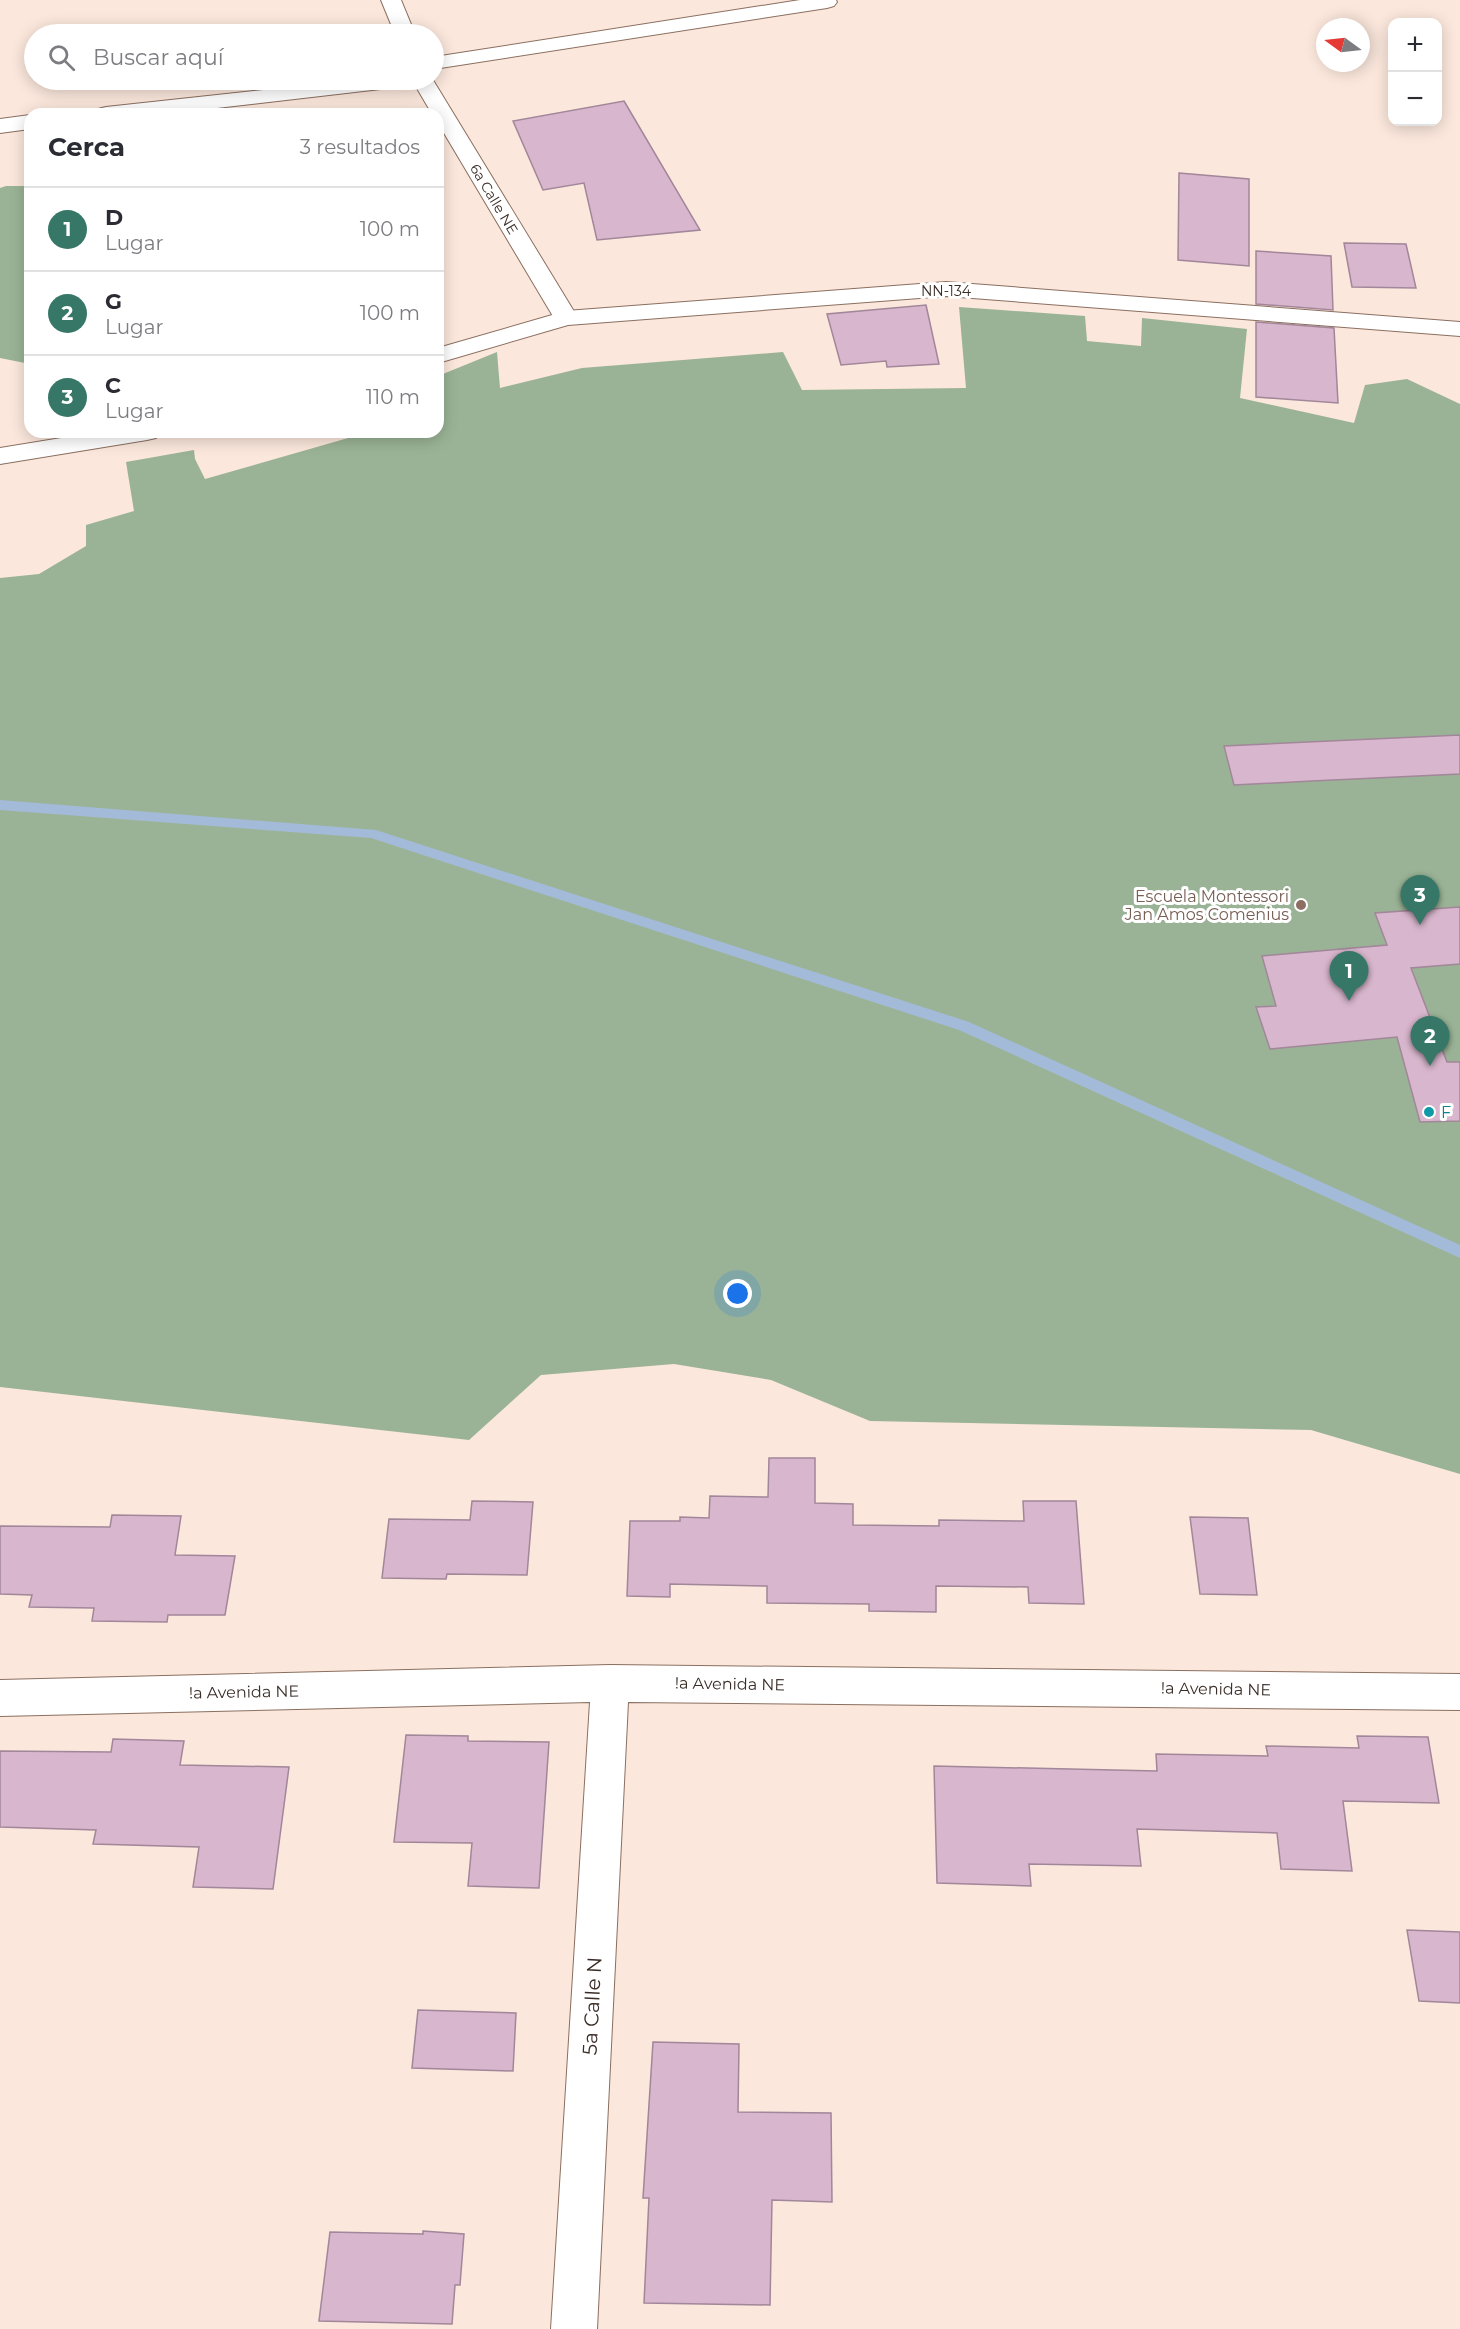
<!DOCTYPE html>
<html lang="es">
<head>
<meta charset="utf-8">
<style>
	:root { --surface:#fff; --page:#f2f2f3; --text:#2b2b33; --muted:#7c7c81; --line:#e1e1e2; --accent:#367767 }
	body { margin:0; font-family:Montserrat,sans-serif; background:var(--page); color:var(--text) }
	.controls { position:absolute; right:18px; top:18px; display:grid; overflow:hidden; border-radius:12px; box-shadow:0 3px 15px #0003 }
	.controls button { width:54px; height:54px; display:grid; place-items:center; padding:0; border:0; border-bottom:2px solid var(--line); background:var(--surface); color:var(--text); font:30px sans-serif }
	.compass { position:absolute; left:1316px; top:18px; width:54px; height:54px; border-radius:50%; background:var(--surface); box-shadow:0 3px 15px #0003; rotate:285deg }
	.you { position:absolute; left:738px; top:1294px; width:21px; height:21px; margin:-15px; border:4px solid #fff; border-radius:50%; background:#1a73e8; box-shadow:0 0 0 9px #1a73e833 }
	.badge { display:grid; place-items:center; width:39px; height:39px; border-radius:50%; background:var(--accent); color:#fff; font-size:20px; font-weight:700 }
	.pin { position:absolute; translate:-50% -50px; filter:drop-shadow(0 2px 3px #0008) }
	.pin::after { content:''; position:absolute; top:32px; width:21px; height:18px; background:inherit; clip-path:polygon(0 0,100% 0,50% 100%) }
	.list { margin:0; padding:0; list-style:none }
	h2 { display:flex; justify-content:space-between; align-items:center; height:78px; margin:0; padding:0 24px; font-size:26px }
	h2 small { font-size:20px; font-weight:400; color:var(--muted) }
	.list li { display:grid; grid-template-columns:39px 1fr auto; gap:18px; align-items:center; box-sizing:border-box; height:84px; padding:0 24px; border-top:2px solid var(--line) }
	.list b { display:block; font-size:22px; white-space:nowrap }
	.list p { margin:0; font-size:20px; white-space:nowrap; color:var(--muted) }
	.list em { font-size:20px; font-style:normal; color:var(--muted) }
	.icon { flex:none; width:33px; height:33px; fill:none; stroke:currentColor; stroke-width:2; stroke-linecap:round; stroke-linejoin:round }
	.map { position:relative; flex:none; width:1460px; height:2329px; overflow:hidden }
	.search { position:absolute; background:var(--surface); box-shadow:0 3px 15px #0003; left:24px; top:24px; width:420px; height:66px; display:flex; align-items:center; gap:15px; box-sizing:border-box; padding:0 21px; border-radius:33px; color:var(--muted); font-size:22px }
	.panel { position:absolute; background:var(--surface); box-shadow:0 3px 15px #0003; left:24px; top:108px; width:420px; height:330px; border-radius:18px }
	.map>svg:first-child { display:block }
</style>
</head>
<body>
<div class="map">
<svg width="1460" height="2329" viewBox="0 0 1460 2329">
	<rect width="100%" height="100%" fill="#fbe7dc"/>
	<g fill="#9ab396">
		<polygon points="6,186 30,186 30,364 0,358 0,188"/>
		<polygon points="959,307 1085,316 1087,341 1141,346 1142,318 1247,329 1240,398 1354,423 1365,385 1407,379 1460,404 1460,1474 1311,1430 870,1421 771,1380 674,1364 541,1375 469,1440 0,1387 0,578 39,574 86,546 86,525 134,511 126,462 194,450 195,459 205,479 369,432 438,432 438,412 443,410 438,401 438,376 497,352 500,388 582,368 783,352 802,390 966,388"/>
	</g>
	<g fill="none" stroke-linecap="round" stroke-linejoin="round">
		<polygon fill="#a3bbd8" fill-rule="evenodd" points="0,800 376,830 969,1022 1460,1245 1460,1258 959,1030 371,838 0,810"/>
	</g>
	<g fill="#d8b6cd" stroke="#a28699" stroke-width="1.5">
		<polygon points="624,101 700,230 597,240 584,183 543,190 513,121"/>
		<polygon points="1179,173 1249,179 1249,266 1178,260"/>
		<polygon points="1344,243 1406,244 1416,288 1352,287"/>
		<polygon points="1256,251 1331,256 1333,310 1256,304"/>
		<polygon points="926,305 939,364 887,367 886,361 841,365 827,314"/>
		<polygon points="1256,322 1334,328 1338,403 1256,397"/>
		<polygon points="1460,735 1460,774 1312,781 1234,785 1224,746"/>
		<polygon points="1460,907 1460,964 1411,968 1447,1062 1460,1062 1460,1121 1420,1122 1397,1037 1270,1049 1256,1007 1276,1006 1262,956 1387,945 1375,913"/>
		<polygon points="769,1458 815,1458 815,1503 853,1504 853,1525 939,1526 939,1520 1024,1521 1023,1501 1076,1501 1084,1604 1029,1603 1028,1587 936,1586 936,1612 869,1611 869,1604 767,1603 767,1586 670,1584 670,1597 627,1596 630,1521 680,1521 680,1517 709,1518 710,1496 768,1497"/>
		<polygon points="472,1501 533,1502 527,1575 447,1574 446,1579 382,1578 389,1519 470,1520"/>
		<polygon points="112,1515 181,1516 175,1555 235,1556 225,1615 168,1615 167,1622 92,1621 94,1608 29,1607 32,1595 0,1594 0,1526 110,1527"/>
		<polygon points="1190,1517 1248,1518 1257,1595 1200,1594"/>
		<polygon points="406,1735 468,1736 468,1741 549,1742 539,1888 468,1886 472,1843 394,1842"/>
		<polygon points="1357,1736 1428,1737 1439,1803 1343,1801 1352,1871 1281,1869 1277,1833 1137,1829 1141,1866 1029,1864 1031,1886 937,1883 934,1766 1157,1771 1156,1754 1268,1756 1266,1746 1359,1748"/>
		<polygon points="113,1739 184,1741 180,1765 289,1767 273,1889 193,1887 199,1847 93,1844 96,1830 0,1827 0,1751 111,1752"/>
		<polygon points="1407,1930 1460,1932 1460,2003 1419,2001"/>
		<polygon points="418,2010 516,2013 513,2071 412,2068"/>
		<polygon points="653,2042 739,2044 738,2112 831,2113 832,2202 772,2200 770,2305 644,2303 649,2198 643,2198"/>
		<polygon points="423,2231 464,2234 460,2285 455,2285 452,2324 319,2321 330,2232 423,2234"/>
	</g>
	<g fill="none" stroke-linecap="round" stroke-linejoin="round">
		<g stroke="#8b6f60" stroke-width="2">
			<g id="minor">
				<polygon points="381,0 401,0 415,34 395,34"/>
				<polygon points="800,0 836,0 837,2 834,6 827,8 434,69 434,57"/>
				<polygon points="356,80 433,80 578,318 575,323 566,325 557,323 554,318 438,123 438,114 432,114 415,85 165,114 95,114 98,109 106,107"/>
				<polygon points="30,115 30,129 0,133 0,119"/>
				<polygon points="610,1665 1460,1674 1460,1710 628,1702 597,2329 551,2329 590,1702 0,1716 0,1680"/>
			</g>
		</g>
		<g stroke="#8b6f60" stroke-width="2">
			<g id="tertiary">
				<polygon points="946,282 1460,322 1460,336 946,296 568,325 438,363 438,348 566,311"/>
				<polygon points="98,432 160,432 156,438 147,440 0,464 0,448"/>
			</g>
		</g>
		<use href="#minor" fill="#fff" fill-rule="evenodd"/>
		<use href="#tertiary" fill="#fff" fill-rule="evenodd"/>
	</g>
	<circle fill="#8d6e63" stroke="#fff" stroke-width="2" cx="1301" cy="905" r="6"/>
	<circle fill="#0f9aa8" stroke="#fff" stroke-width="2" cx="1429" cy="1112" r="6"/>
	<g text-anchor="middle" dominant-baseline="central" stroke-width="6" stroke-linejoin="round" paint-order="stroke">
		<g font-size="14" fill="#3a2d27" stroke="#fff">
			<text transform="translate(494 199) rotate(59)">6a Calle NE</text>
			<text x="946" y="291">NN-134</text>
		</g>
		<g font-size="16" fill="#785e54" stroke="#fff" text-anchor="end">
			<text x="1289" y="896">Escuela Montessori<tspan x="1289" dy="18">Jan Amos Comenius</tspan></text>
		</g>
		<g font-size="16" fill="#0d838f" stroke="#fff" text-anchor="start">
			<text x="1441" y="1112">F</text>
		</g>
		<g font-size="16" fill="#3a2d27" stroke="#fff">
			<text transform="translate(730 1684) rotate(1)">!a Avenida NE</text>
			<text transform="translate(1216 1689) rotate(1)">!a Avenida NE</text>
			<text transform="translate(244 1692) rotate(-1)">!a Avenida NE</text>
		</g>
		<g font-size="20" fill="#3a2d27" stroke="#fff">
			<text transform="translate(592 2006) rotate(-87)">5a Calle N</text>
		</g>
	</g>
</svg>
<div class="controls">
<button>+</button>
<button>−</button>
</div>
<svg class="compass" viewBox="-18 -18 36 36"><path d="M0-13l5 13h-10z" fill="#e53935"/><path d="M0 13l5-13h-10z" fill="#7c7c81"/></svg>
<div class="you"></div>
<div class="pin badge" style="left:1349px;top:1001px">1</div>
<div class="pin badge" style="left:1430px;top:1066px">2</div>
<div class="pin badge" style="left:1420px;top:925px">3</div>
<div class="search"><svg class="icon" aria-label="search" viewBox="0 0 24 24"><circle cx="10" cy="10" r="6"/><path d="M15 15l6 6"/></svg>Buscar aquí</div>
<section class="panel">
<h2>Cerca<small>3 resultados</small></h2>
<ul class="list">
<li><span class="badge">1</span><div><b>D</b><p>Lugar</p></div><em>100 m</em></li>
<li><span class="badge">2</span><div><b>G</b><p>Lugar</p></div><em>100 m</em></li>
<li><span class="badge">3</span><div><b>C</b><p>Lugar</p></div><em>110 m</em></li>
</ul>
</section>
</div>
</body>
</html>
